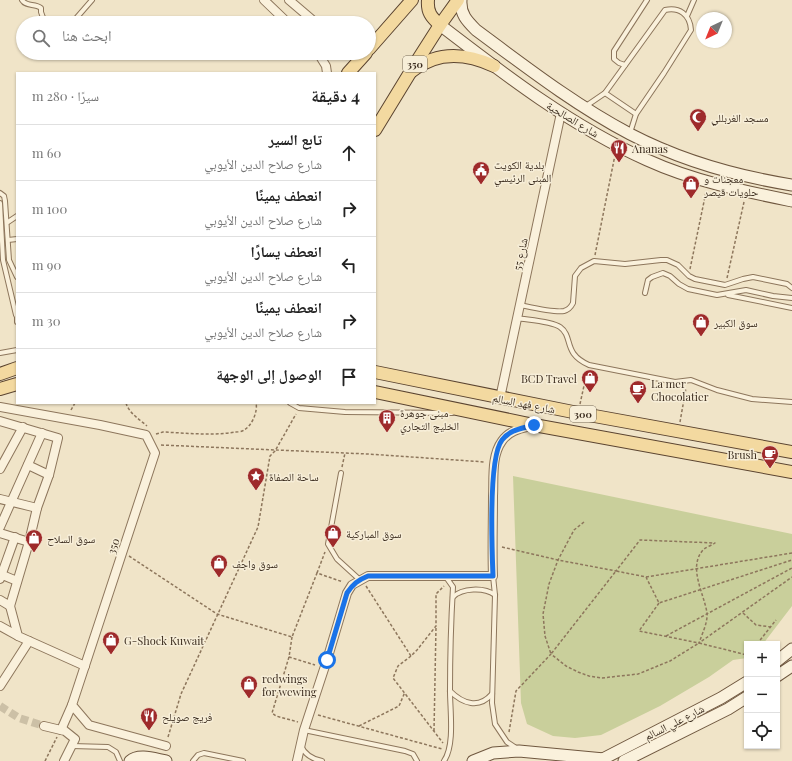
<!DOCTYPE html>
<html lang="ar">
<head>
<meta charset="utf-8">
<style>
	:root { --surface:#fff; --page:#f6f6f6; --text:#222; --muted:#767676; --line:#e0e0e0 }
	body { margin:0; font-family:"Playfair Display","Noto Naskh Arabic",serif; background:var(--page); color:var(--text); direction:rtl }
	.controls { position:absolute; right:12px; bottom:12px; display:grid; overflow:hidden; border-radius:0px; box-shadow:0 1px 3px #0004 }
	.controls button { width:36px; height:36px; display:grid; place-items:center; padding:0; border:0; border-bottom:1px solid var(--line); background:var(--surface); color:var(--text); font:20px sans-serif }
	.compass { position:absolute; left:696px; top:12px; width:36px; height:36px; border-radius:50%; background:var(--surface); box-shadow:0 1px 3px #0004; rotate:223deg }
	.stop { position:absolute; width:12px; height:12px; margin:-9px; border:3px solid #1a73e8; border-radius:50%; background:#fff }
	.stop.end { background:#1a73e8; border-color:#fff; box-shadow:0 1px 4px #0008 }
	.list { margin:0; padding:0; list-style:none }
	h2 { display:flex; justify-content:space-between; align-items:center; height:52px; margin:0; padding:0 16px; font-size:17px }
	h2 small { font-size:13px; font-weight:400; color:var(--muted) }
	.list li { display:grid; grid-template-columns:26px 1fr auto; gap:12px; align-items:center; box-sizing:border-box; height:56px; padding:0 16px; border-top:1px solid var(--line) }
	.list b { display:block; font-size:15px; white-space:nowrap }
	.list p { margin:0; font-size:13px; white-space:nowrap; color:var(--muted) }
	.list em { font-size:13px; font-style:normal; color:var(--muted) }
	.icon { flex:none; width:22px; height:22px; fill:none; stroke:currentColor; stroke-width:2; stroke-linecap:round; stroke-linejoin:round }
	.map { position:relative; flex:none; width:792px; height:761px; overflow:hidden; direction:ltr }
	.search { position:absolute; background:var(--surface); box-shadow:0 1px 3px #0004; left:16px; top:16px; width:360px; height:44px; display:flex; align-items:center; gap:10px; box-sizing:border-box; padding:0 14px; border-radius:22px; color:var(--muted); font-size:15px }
	.panel { position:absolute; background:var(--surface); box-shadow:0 1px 3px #0004; left:16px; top:72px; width:360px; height:332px; border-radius:0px; direction:rtl }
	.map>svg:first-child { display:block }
</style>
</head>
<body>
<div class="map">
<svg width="792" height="761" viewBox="0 0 792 761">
	<rect width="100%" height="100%" fill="#f0e4c8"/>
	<polygon fill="#c9cf9b" points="513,476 792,534 792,606 763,644 747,644 747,658 733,660 709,677 660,706 601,735 575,738 553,736 527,724 521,703"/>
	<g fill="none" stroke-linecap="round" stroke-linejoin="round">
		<polyline stroke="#ccc0a6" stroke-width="8" stroke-dasharray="8 4" stroke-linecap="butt" points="0,706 19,718 44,726"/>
		<g stroke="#8d765c" stroke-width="6">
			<g id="lane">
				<path d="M22,0c4,7 13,3 19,8v4l4,11"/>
				<polyline points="687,16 694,0"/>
				<polyline points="72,23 92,0"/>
				<polyline points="625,65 619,63 614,59 614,51 647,0"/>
				<polyline points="605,93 636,114"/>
				<path d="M586,106l19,-13 60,-83c14,-3 25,4 26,20l-27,43 -28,41 -6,19"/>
				<polyline points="0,193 4,196 5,201 9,260 17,277"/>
				<polyline points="0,203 3,260 16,315"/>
				<polyline points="8,222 17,216"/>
				<polyline points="8,240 17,239"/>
				<polyline points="645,293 648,280 652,277 663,273 670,276 679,284 688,289 717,295 746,290 773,296 792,298"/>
				<polyline points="728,295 792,308"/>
				<path d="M520,305c10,2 35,8 44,6 4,-1 7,-4 9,-8l2,-27 6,-8 13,-7 31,3 36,-4h6l11,5 11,11 6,3 30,6 18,-6 10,-2 34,7 5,4"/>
				<polyline points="17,315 17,322"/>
				<path d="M517,318c11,2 34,3 43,9 14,10 2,26 29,38l86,17 16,-2 26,10 35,9 40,3"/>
				<polyline points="0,353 17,350"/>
				<polyline points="290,403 299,408 345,412 452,413"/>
				<polyline points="341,473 328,544 337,559 360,580"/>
				<polyline points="493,576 495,595 492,703 495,724 507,742 516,748"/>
				<path d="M453,597c9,-9 31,-10 42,-2"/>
				<path d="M450,691c13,13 29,18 42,3"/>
				<polyline points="304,730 405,751 413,754 417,761"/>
				<polyline points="72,746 108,747 116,752 120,761"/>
				<path d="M301,746c4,9 11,13 21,15"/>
				<polyline points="193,761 198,755 204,753 243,761"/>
				<path d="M444,761c11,-16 6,-50 6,-70 0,-34 1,-70 3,-104l-7,-10"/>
			</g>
		</g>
		<g stroke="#8d765c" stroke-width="10">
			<g id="street">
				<polyline points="264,0 288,23"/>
				<polyline points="289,0 316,23"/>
				<polyline points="318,53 326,66 327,73"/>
				<polyline points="500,398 561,113"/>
				<polyline points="0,407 100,425 146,435 155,453 72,705 89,725 166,746"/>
				<polyline points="0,421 58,438 49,475 37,508 29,542 10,606 18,636 85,666"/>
				<polyline points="28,465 49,475"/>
				<polyline points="0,469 23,427"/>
				<polyline points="0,499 37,508"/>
				<polyline points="0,527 42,433"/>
				<polyline points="0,533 29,542"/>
				<polyline points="0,574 17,581"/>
				<polyline points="0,579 15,537"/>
				<polyline points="0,600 10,606"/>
				<polyline points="0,626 18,636"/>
				<polyline points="0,686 29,641"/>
				<polyline points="44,726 65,731 75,739 64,761"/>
				<polyline points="61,730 72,705"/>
				<path d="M297,761l7,-31 23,-70 20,-67 5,-8 16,-9h125c-1,-27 0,-53 0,-80 1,-17 -2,-40 9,-55 7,-10 17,-12 29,-15"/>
			</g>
		</g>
		<g stroke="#6f573f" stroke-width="13">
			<g id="secondary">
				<path d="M461,0c-1,14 6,21 15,30 50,37 99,75 154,104 50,26 106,42 162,51"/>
				<path d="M440,25c65,50 131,101 207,135 46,21 96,31 145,41"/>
				<polyline points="777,661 792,649"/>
				<polyline points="777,676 792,666"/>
				<path d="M130,761c9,-8 25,-2 36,0"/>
				<polyline points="473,761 493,753 519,751 604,759"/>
				<polyline points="599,761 721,698 747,682"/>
				<polyline points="624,761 728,709 747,697"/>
			</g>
		</g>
		<g stroke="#5b4430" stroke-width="14">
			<g id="primary">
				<path d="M428,0c-1,12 3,17 12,25"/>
				<polyline points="369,49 412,0"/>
				<path d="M412,71c25,-20 54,-18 82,-5"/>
				<polyline points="348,73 366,53"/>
				<polyline points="375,130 419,58 440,25 458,0"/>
				<polyline points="375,372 578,413 792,452"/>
				<polyline points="0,374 17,368"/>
				<polyline points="0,389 17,384"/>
				<polyline points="375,392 534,425 792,472"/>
			</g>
		</g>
		<g stroke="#8d765c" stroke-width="1.5" stroke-dasharray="3 2" stroke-linecap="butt">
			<polyline points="595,255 615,155"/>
			<polyline points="690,269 706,192"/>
			<polyline points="727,278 744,202"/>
			<path d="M126,403c3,10 13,16 21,23"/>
			<polyline points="580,404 587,372"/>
			<polyline points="71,410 75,403"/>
			<polyline points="680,422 686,388"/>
			<path d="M156,434l7,-2c24,1 48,4 72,0 2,0 7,0 9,-2 8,-4 14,-19 12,-27"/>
			<polyline points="161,445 368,454 485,462"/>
			<polyline points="342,467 345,453"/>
			<polyline points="584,522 574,530 558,560 549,584 543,614 545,636 551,654 616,571 646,577 659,603 792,560"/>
			<path d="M502,547l56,13 58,11 24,-31 75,3c-3,2 -8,4 -11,6 -17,17 0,44 3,64 1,9 -5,21 -8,30l93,-66"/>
			<polyline points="129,556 217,614 292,637 317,573 343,582"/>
			<polyline points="317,573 325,552"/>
			<polyline points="646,577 792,553"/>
			<polyline points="366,586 411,656 417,650 436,626 436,594 444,586"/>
			<polyline points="659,603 639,631 699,643"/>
			<polyline points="743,613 756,625 771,627"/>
			<polyline points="666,636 792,568"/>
			<polyline points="292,637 289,657 315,665"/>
			<polyline points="757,644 776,620"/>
			<polyline points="411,656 398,666 393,678 443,743"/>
			<polyline points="289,657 272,713 276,716 298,722"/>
			<polyline points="318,715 442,749"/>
			<polyline points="359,726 399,706 405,692"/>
			<polyline points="434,731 436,627"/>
			<polyline points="509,732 516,691 551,654 566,666 578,672 589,676 602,678 638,674 670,661 699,643 747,655"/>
			<polyline points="168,737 181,694 258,527 270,456 275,451 296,414"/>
			<polyline points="45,761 57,737"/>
		</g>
		<use href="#lane" stroke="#faf1dc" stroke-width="4"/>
		<use href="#street" stroke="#faf1dc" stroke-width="8"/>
		<use href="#secondary" stroke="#faf1dc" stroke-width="11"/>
		<use href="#primary" stroke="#f3d9a0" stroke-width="12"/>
	</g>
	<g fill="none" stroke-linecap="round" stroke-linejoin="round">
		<path stroke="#1a73e8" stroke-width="5" d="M327,660l20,-67c6,-9 11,-13 21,-17h125c-1,-26 -5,-118 9,-136 9,-11 19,-11 32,-15"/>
	</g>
	<defs>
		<g id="mosque-pin" transform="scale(0.9)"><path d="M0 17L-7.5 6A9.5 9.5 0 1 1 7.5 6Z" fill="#9e2a2b" stroke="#f7eed8"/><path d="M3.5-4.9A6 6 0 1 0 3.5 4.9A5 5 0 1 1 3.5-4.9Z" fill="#fff"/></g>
		<g id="restaurant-pin" transform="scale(0.9)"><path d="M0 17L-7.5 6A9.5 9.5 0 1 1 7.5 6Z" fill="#9e2a2b" stroke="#f7eed8"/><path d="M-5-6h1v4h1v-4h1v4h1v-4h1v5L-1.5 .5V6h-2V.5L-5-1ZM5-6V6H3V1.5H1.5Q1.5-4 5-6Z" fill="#fff"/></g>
		<g id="civic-pin" transform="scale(0.9)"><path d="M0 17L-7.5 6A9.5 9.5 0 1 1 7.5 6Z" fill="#9e2a2b" stroke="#f7eed8"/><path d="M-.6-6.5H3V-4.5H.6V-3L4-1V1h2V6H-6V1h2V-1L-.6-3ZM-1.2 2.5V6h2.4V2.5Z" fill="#fff"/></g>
		<g id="shop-pin" transform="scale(0.9)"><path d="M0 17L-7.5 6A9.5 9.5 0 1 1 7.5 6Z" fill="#9e2a2b" stroke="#f7eed8"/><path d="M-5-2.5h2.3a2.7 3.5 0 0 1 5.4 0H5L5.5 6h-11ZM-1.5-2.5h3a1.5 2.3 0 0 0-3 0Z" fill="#fff"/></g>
		<g id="cafe-pin" transform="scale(0.9)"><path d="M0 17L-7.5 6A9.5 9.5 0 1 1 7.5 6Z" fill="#9e2a2b" stroke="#f7eed8"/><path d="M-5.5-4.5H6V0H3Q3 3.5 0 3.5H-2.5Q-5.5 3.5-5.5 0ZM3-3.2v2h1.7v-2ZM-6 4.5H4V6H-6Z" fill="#fff"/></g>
		<g id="building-pin" transform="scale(0.9)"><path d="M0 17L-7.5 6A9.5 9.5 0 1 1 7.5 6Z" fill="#9e2a2b" stroke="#f7eed8"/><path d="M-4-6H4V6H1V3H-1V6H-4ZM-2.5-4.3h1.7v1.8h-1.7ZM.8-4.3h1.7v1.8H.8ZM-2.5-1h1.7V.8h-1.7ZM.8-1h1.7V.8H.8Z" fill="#fff"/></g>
		<g id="sight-pin" transform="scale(0.9)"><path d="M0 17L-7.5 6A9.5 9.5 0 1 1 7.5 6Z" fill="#9e2a2b" stroke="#f7eed8"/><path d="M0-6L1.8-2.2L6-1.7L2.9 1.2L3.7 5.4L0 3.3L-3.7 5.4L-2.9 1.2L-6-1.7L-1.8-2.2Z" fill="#fff"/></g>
	</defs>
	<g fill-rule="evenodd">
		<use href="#mosque-pin" x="698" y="117"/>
		<use href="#restaurant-pin" x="619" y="148"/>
		<use href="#civic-pin" x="481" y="170"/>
		<use href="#shop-pin" x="691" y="184"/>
		<use href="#shop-pin" x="701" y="322"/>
		<use href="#shop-pin" x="590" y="378"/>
		<use href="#cafe-pin" x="638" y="389"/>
		<use href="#building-pin" x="387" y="418"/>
		<use href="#cafe-pin" x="770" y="454"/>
		<use href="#sight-pin" x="256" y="476"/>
		<use href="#shop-pin" x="333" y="533"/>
		<use href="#shop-pin" x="34" y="538"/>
		<use href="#shop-pin" x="219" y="563"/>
		<use href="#shop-pin" x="111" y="640"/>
		<use href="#shop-pin" x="249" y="684"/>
		<use href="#restaurant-pin" x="149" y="716"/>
	</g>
	<g text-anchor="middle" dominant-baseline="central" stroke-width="3" stroke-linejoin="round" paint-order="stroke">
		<g fill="#f7eed8" stroke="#756857" stroke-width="1">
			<rect x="403" y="56" width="24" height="16" rx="3"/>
			<rect x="570" y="406" width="26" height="16" rx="3"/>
		</g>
		<g font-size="10" font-weight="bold" fill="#3d2e20">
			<text x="415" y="64">350</text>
			<text x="583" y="414">300</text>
		</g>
		<g font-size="11" fill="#3d2e20" stroke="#f7eed8" text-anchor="start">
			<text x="711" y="117">مسجد الغربللي</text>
			<text x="632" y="148">Ananas</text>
			<text x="494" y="164">بلدية الكويت<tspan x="494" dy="13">المبنى الرئيسي</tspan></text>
			<text x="704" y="178">معجنات و<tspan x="704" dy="13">حلويات قيصر</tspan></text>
			<text x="714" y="322">سوق الكبير</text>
			<text x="577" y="378" text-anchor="end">BCD Travel</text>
			<text x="651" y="383">La mer<tspan x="651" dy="13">Chocolatier</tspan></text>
			<text x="400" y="412">مبنى جوهرة<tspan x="400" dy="13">الخليج التجاري</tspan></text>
			<text x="757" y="454" text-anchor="end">Brush</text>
			<text x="269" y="476">ساحة الصفاة</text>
			<text x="346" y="533">سوق المباركية</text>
			<text x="47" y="538">سوق السلاح</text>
			<text x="232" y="563">سوق واجف</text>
			<text x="124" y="640">G-Shock Kuwait</text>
			<text x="262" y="678">redwings<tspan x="262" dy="13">for wewing</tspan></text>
			<text x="162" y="716">فريج صويلح</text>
		</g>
		<g font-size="11" fill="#3d2e20" stroke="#f7eed8">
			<text transform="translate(573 119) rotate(31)">شارع الصالحية</text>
			<text transform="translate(520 254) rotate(-78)">شارع 55</text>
			<text transform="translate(524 403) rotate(11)">شارع فهد السالم</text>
			<text transform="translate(113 546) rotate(-72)">350</text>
			<text transform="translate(674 722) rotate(-27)">شارع علي السالم</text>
		</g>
	</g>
</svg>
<div class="controls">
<button>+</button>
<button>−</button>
<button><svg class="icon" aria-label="locate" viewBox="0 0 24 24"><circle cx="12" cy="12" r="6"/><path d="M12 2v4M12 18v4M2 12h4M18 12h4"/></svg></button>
</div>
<svg class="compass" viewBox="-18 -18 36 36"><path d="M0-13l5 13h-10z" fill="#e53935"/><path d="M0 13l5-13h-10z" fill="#767676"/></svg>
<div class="stop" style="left:327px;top:660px"></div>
<div class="stop end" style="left:534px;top:425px"></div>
<div class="search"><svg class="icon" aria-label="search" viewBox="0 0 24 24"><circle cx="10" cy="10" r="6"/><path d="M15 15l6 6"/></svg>ابحث هنا</div>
<section class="panel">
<h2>4 دقيقة<small>سيرًا · 280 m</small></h2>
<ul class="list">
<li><svg class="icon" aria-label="ahead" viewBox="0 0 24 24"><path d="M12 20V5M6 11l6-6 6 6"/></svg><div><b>تابع السير</b><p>شارع صلاح الدين الأيوبي</p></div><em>60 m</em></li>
<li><svg class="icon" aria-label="right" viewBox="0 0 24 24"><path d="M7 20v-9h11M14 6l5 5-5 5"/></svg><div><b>انعطف يمينًا</b><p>شارع صلاح الدين الأيوبي</p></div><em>100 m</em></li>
<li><svg class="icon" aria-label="left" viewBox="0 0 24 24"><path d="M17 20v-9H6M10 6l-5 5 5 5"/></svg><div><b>انعطف يسارًا</b><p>شارع صلاح الدين الأيوبي</p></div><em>90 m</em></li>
<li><svg class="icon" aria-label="right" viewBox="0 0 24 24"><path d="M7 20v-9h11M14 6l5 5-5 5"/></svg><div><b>انعطف يمينًا</b><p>شارع صلاح الدين الأيوبي</p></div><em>30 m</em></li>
<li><svg class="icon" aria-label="arrive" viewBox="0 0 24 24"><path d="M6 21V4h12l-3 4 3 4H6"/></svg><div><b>الوصول إلى الوجهة</b></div></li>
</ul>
</section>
</div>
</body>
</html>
